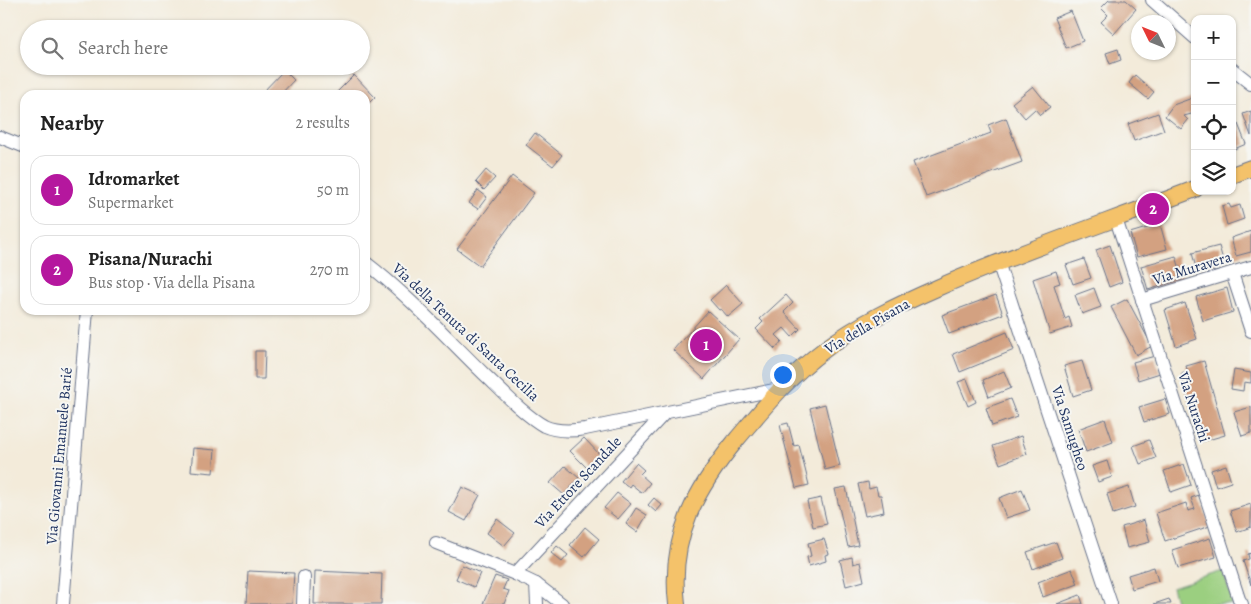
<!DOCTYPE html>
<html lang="en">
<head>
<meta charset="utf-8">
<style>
	:root { --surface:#fff; --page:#f2f2f2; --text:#222; --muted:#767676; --line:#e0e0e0; --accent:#b5179e }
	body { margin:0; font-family:Alegreya,serif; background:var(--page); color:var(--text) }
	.controls { position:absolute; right:15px; top:15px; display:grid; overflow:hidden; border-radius:10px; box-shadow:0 1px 4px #0004 }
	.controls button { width:45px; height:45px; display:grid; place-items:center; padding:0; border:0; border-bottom:1px solid var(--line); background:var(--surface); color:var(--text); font:25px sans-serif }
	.compass { position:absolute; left:1131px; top:15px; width:45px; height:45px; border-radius:50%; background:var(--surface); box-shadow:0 1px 4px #0004; rotate:313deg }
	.you { position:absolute; left:782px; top:374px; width:18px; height:18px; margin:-12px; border:4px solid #fff; border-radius:50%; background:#1a73e8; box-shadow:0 0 0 8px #1a73e833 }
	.badge { display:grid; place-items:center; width:32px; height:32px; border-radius:50%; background:var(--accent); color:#fff; font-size:16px; font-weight:700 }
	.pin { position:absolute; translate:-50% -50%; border:2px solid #fff; box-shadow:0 1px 5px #0006 }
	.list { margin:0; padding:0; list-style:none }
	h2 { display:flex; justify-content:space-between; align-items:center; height:65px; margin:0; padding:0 20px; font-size:21px }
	h2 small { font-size:16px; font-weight:400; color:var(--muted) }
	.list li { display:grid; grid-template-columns:32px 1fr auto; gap:15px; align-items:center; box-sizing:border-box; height:70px; margin:0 10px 10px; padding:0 10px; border:1px solid var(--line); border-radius:15px }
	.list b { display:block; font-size:19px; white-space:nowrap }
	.list p { margin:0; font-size:16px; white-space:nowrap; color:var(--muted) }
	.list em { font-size:16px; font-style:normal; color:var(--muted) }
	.icon { flex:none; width:28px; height:28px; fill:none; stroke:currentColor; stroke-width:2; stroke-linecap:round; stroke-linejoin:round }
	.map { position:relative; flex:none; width:1251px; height:604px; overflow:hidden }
	.search { position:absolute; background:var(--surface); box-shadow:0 1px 4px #0004; left:20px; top:20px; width:350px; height:55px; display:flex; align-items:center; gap:12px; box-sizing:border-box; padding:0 18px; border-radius:28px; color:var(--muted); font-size:19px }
	.panel { position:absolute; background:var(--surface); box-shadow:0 1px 4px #0004; left:20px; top:90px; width:350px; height:225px; border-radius:15px }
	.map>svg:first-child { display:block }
</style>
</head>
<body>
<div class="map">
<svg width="1251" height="604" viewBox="0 0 1251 604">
	<rect width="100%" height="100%" fill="#f6f6f2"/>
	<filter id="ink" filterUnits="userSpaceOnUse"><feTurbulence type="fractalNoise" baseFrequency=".02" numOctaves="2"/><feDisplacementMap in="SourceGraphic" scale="10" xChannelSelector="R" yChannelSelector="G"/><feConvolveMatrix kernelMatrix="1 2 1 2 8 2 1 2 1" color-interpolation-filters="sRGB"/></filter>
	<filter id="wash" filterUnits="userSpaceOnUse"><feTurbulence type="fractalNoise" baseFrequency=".0096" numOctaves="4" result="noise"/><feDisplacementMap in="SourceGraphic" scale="20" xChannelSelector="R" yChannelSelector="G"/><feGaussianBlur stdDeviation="1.12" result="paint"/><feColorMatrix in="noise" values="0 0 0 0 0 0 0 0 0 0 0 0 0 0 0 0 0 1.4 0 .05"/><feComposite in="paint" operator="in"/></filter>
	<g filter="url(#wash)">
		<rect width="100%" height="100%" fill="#f3ebda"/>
		<polygon fill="#9bcf80" stroke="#5b7f6f" points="1223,571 1233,604 1177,604 1172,587"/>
		<g id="blocks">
			<g fill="#d3a181">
				<polygon points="1109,0 1126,0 1136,9 1114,34 1101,22 1108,15 1101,8"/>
				<polygon points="1071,11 1083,41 1066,48 1054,18"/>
				<polygon points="1118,49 1121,60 1110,64 1106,53"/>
				<polygon points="284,70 294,80 280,95 260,95"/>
				<polygon points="354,75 375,97 365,107 365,95 334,95"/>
				<polygon points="1135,75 1154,92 1148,99 1129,83"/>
				<polygon points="1033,86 1050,107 1040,115 1035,109 1025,118 1012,103"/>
				<polygon points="1195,97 1195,113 1184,116 1188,120 1181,129 1165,116 1173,105"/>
				<polygon points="1251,111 1251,136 1243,114"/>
				<polygon points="1158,113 1164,130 1134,141 1128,124"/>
				<polygon points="1006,118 1022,162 926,197 913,162 991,133 988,125"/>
				<polygon points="1238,124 1246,144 1232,150 1232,126"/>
				<polygon points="535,133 562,155 553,166 526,145"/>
				<polygon points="486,170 495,178 484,190 476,182"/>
				<polygon points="512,176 534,193 480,266 457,249"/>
				<polygon points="478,190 487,197 478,209 469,203"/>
				<polygon points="1229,204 1231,208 1240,205 1244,219 1227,225 1222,206"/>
				<polygon points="1160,224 1167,249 1137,257 1130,233"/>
				<polygon points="1251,231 1251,252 1236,256 1231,238"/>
				<polygon points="1110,245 1122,282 1109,287 1096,250"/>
				<polygon points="1219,246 1223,260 1196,268 1192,253"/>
				<polygon points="1176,256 1183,279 1148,290 1141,266"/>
				<polygon points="1084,259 1091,278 1073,284 1066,265"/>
				<polygon points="1056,271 1060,283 1054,285 1065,319 1069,317 1072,327 1050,334 1033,279"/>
				<polygon points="726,285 743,304 728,317 721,309 719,310 710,300"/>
				<polygon points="1094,288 1101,307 1082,314 1075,295"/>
				<polygon points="1227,288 1233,312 1203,321 1196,297"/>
				<polygon points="786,295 793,303 784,312 800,329 792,337 784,328 776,335 782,341 775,349 756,329 763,322 760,319"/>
				<polygon points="996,295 1003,314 949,334 942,315"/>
				<polygon points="1127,299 1152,346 1136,355 1111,307"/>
				<polygon points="1185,303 1197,339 1176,346 1165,310"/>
				<polygon points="708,311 739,339 704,379 673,350"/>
				<polygon points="1007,332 1014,350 960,372 953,354"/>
				<polygon points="255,351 265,351 264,379 255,379"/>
				<polygon points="1155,356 1160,373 1138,380 1133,362"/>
				<polygon points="1082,361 1091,390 1073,396 1064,366"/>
				<polygon points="1204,361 1225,435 1201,442 1181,374 1188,372 1186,366"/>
				<polygon points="1234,370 1251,373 1251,383 1244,382 1243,391 1231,389"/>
				<polygon points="1004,371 1011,388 989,397 983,380"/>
				<polygon points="967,379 976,402 968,406 958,382"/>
				<polygon points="1010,399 1017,417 992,426 986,408"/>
				<polygon points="1165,399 1170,414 1144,422 1139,407"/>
				<polygon points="825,404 840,466 825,470 810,408"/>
				<polygon points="1251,407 1251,433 1242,436 1234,412"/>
				<polygon points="1105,419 1113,442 1086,452 1078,429"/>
				<polygon points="788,423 794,446 799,445 809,485 796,488 780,425"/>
				<polygon points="1021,436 1027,454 1000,464 993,446"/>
				<polygon points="584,438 601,456 588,469 570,451"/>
				<polygon points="1149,440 1156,458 1140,464 1133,446"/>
				<polygon points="193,448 215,450 213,473 191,471"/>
				<polygon points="1107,461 1112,477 1098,482 1092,466"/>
				<polygon points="636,463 644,470 640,474 650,483 642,493 631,484 629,487 621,481"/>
				<polygon points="1184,464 1191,485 1171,492 1164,471"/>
				<polygon points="1226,465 1231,482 1216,487 1211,470"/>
				<polygon points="565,466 579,478 564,495 550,483"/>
				<polygon points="868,482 869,489 876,487 878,495 881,495 884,512 865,516 858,484"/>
				<polygon points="462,487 480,495 466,521 449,512"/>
				<polygon points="846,487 858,545 848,547 835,489"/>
				<polygon points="1129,487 1135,507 1113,514 1107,494"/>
				<polygon points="1022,489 1030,510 1006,518 999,498"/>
				<polygon points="617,493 631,504 618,519 604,508"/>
				<polygon points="1199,495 1210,526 1165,541 1156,513 1186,503 1188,511 1195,509 1191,498"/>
				<polygon points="654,498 662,505 656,512 648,505"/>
				<polygon points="821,498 827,524 813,527 807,501"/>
				<polygon points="1251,504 1251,527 1237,532 1230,511"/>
				<polygon points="636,508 647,515 637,532 626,524"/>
				<polygon points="497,519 515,533 504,546 487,533"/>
				<polygon points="1144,520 1150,542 1127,548 1122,527"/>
				<polygon points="585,527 599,539 584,557 570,545"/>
				<polygon points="1210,538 1216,557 1178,568 1172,550"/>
				<polygon points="824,539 829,554 825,555 826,561 809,566 807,557 811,556 808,543"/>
				<polygon points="1056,542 1062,558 1033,569 1027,552"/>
				<polygon points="557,546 568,555 562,562 551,553"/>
				<polygon points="1251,553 1251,585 1243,561 1249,559 1248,554"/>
				<polygon points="852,557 853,564 860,562 864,581 846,586 840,560"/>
				<polygon points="462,565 480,573 474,587 456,579"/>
				<polygon points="1154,567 1158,581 1132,589 1128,575"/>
				<polygon points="1072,569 1078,584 1043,597 1038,582"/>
				<polygon points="248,571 294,573 292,604 246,604"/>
				<polygon points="315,571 382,574 381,604 314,604"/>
				<polygon points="495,576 507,580 503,589 509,591 504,604 483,604"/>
				<polygon points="1080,595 1083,604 1057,604"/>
				<polygon points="1169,599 1171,604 1154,604"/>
			</g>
		</g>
	</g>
	<g filter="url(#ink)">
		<use href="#blocks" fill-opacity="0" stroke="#677189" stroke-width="1"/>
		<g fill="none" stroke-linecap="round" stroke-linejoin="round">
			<g stroke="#677189" stroke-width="14">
				<g id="minor">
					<polyline points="1152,0 1195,38"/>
					<polyline points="1232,69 1251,84"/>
					<polyline points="0,137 25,147"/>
					<polyline points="1116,219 1239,599 1242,604"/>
					<path d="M365,262c43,33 80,74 119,112 17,16 40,41 60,52 13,6 28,5 41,3l194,-40"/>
					<polyline points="998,262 1111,604"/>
					<polyline points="1232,273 1251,331"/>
					<polyline points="1142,300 1251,267"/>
					<polyline points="436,543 515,574 536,584 537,604"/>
					<polyline points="515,574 664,414"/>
					<polyline points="536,584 562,604"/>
					<polyline points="63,604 87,310"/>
					<polyline points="303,604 304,577"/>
				</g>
			</g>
			<g stroke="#677189" stroke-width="18">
				<g id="major">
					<polyline points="1232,175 1251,168"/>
					<path d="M677,604c-8,-68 19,-115 60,-165 29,-34 51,-62 87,-89 34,-26 74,-45 113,-62 84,-37 172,-66 258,-99"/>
				</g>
			</g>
			<use href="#minor" stroke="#fff" stroke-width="12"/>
			<use href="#major" stroke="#f4c26a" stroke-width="16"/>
		</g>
	</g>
	<g text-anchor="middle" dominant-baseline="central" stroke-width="4" stroke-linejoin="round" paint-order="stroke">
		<g font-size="15" fill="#1b2f5e" stroke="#f6f6f2">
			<text transform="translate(1192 268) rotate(-17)">Via Muravera</text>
			<text transform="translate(867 326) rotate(-30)">Via della Pisana</text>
			<text transform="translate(466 332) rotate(43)">Via della Tenuta di Santa Cecilia</text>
			<text transform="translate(1194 407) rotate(72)">Via Nurachi</text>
			<text transform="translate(1070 428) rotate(72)">Via Samugheo</text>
			<text transform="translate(59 456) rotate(-85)">Via Giovanni Emanuele Barié</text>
			<text transform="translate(578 482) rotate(-47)">Via Ettore Scandale</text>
		</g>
	</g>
</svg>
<div class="controls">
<button>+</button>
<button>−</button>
<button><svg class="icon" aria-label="locate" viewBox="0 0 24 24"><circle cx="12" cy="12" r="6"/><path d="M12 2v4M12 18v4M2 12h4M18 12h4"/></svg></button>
<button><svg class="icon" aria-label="layers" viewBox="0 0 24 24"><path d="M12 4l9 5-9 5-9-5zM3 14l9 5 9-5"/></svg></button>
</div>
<svg class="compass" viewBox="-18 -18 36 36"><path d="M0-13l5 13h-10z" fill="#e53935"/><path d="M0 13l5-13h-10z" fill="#767676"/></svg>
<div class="you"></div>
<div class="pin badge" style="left:706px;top:345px">1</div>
<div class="pin badge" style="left:1153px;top:209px">2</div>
<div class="search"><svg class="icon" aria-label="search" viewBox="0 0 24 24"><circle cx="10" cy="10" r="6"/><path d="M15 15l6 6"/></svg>Search here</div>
<section class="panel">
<h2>Nearby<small>2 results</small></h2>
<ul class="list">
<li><span class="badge">1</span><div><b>Idromarket</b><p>Supermarket</p></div><em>50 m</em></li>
<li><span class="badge">2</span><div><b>Pisana/Nurachi</b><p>Bus stop · Via della Pisana</p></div><em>270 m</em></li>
</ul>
</section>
</div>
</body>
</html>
